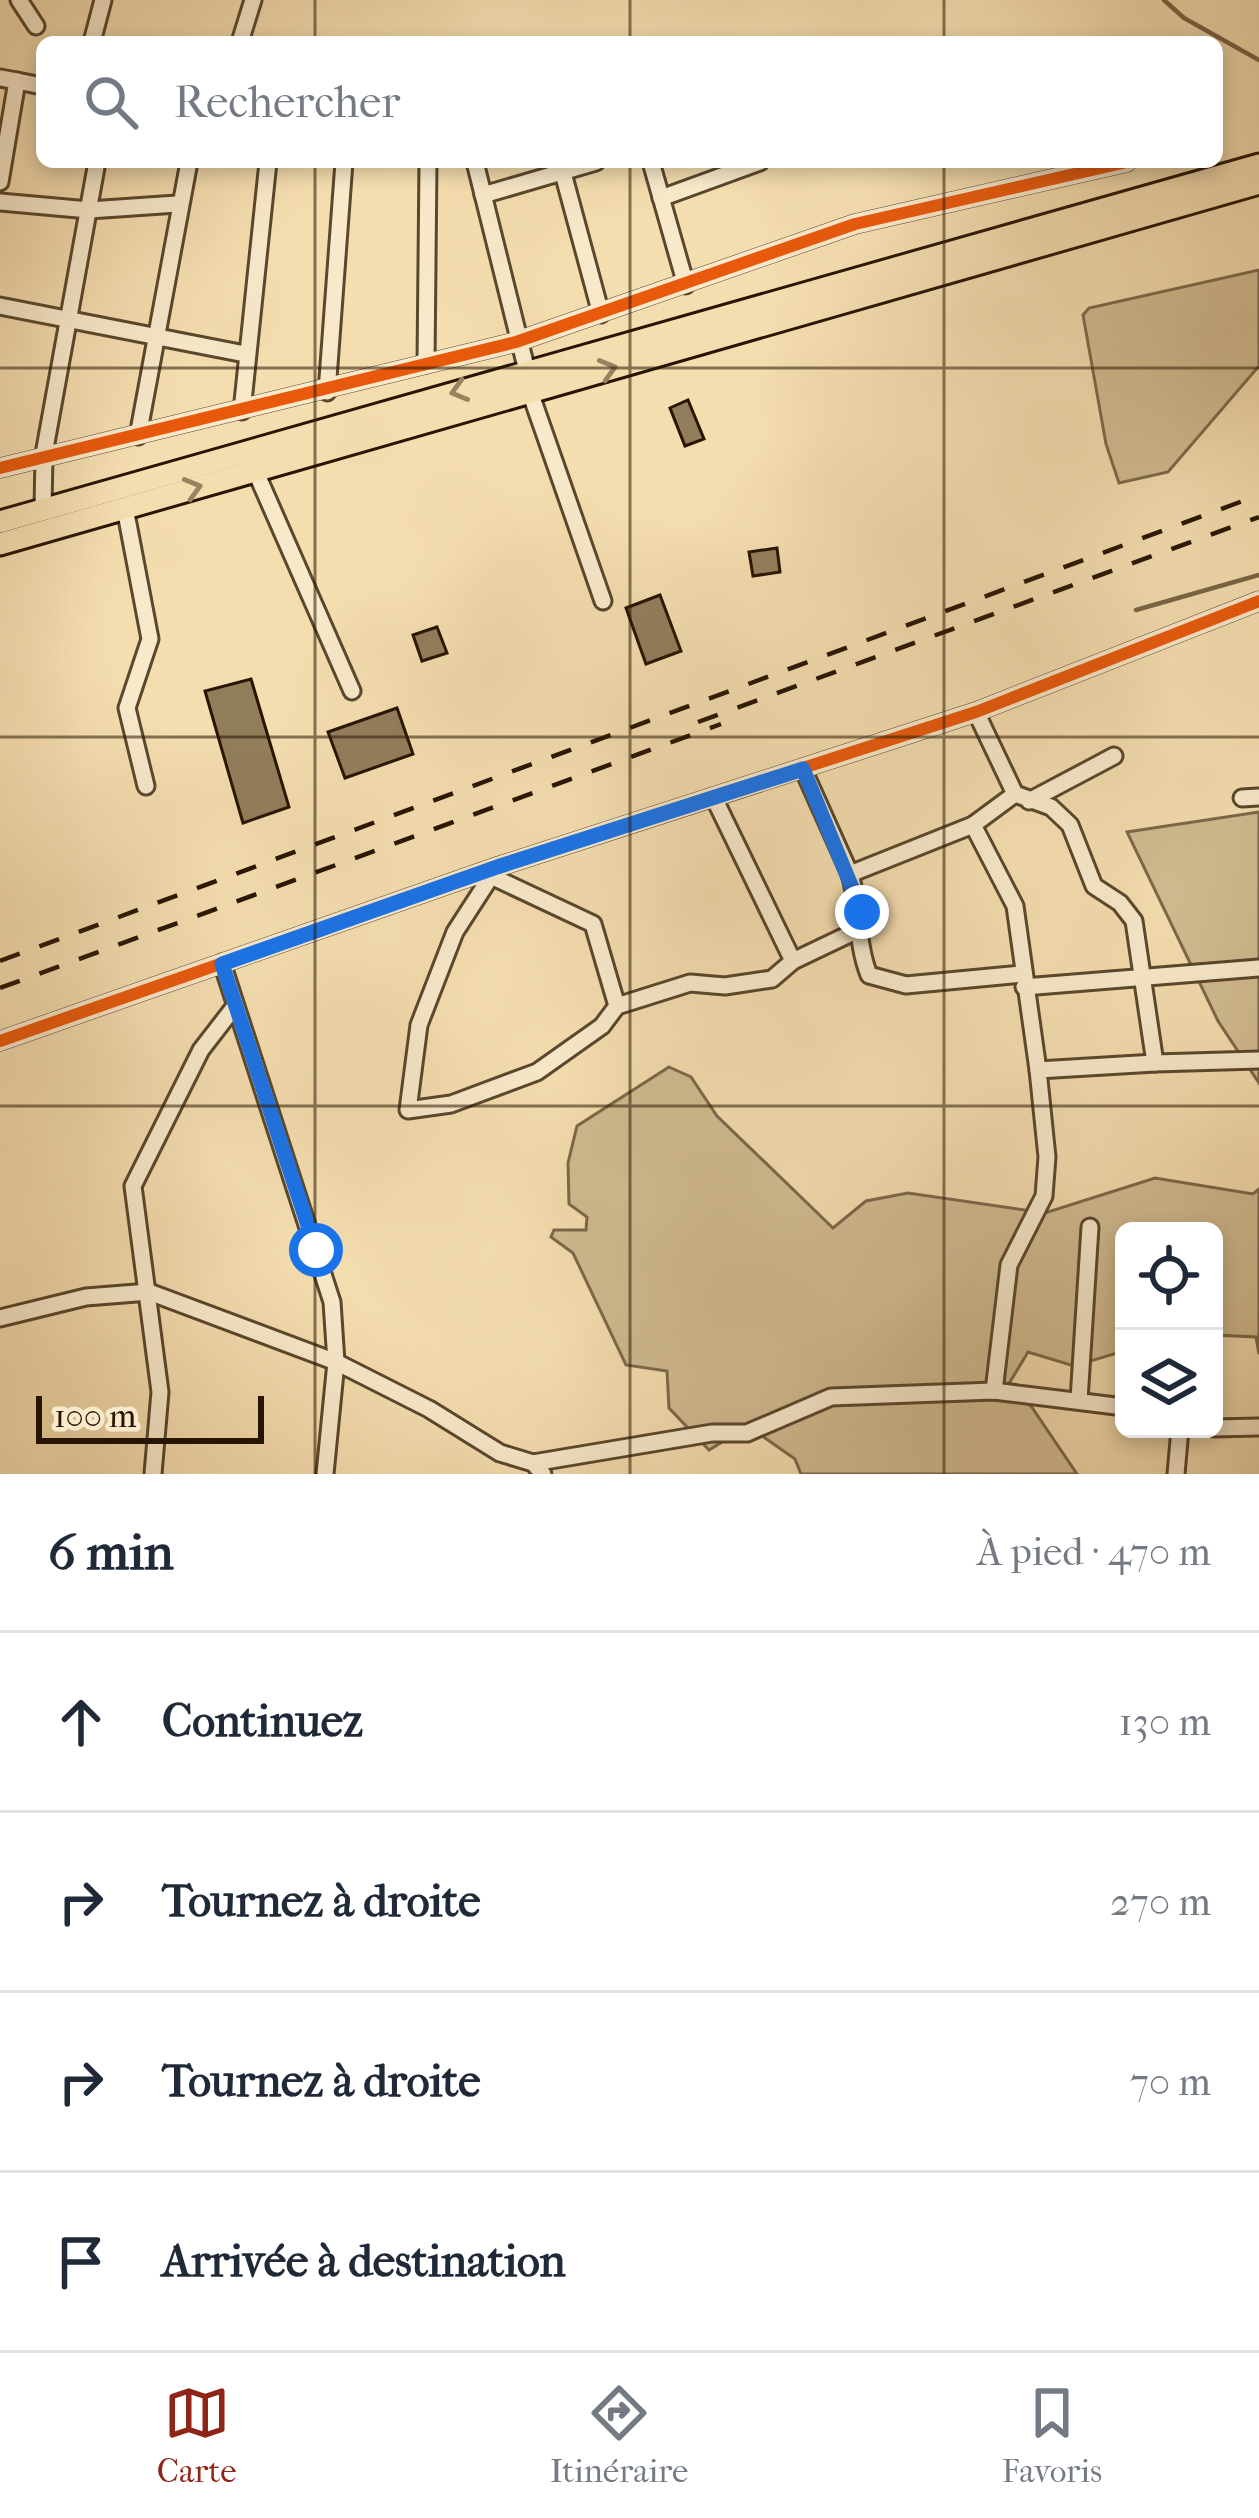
<!DOCTYPE html>
<html lang="fr">
<head>
<meta charset="utf-8">
<style>
	:root { --surface:#fff; --page:#f2f2f3; --text:#1f2937; --muted:#747a83; --line:#e0e1e3; --accent:#8f2418 }
	body { margin:0; font-family:"IM FELL French Canon",serif; background:var(--page); color:var(--text) }
	.controls { position:absolute; right:36px; bottom:36px; display:grid; overflow:hidden; border-radius:18px; box-shadow:0 6px 18px #0003 }
	.controls button { width:108px; height:108px; display:grid; place-items:center; padding:0; border:0; border-bottom:3px solid var(--line); background:var(--surface); color:var(--text); font:60px sans-serif }
	.scale { position:absolute; left:36px; bottom:30px; width:228px; box-sizing:border-box; padding-left:12px; border:6px solid #271501; border-top:0; font-size:33px; line-height:42px; white-space:nowrap; color:#271501; -webkit-text-stroke:9px #f8e9cb; paint-order:stroke }
	.stop { position:absolute; width:36px; height:36px; margin:-27px; border:9px solid #1a73e8; border-radius:50%; background:#fff }
	.stop.end { background:#1a73e8; border-color:#fff; box-shadow:0 3px 12px #0008 }
	.list { margin:0; padding:0; list-style:none }
	h2 { display:flex; justify-content:space-between; align-items:center; height:156px; margin:0; padding:0 48px; font-size:51px }
	h2 small { font-size:39px; font-weight:400; color:var(--muted) }
	.list li { display:grid; grid-template-columns:78px 1fr auto; gap:36px; align-items:center; box-sizing:border-box; height:180px; padding:0 48px; border-top:3px solid var(--line) }
	.list b { display:block; font-size:45px; white-space:nowrap }
	.list em { font-size:39px; font-style:normal; color:var(--muted) }
	.icon { flex:none; width:66px; height:66px; fill:none; stroke:currentColor; stroke-width:2; stroke-linecap:round; stroke-linejoin:round }
	.map { position:relative; flex:none; width:1259px; height:1474px; overflow:hidden }
	.search { position:absolute; background:var(--surface); box-shadow:0 6px 18px #0003; left:36px; right:36px; top:36px; height:132px; display:flex; align-items:center; gap:30px; box-sizing:border-box; padding:0 42px; border-radius:18px; color:var(--muted); font-size:45px }
	.sheet { height:876px; background:var(--surface) }
	nav { display:flex; justify-content:space-around; align-items:center; box-sizing:border-box; height:168px; border-top:3px solid var(--line); background:var(--surface); font-size:33px; color:var(--muted) }
	nav a { display:grid; justify-items:center; gap:6px }
	nav .on { color:var(--accent) }
	.map>svg:first-child { display:block }
</style>
</head>
<body>
<div class="map">
<svg width="1259" height="1474" viewBox="0 0 1259 1474">
	<rect width="100%" height="100%" fill="#f4ddaf"/>
	<filter id="stains"><feTurbulence type="fractalNoise" baseFrequency=".00167" numOctaves="4"/><feColorMatrix values="0 0 0 0 .2 0 0 0 0 .09 0 0 0 0 .02 0 0 0 .5 -.17"/></filter>
	<radialGradient id="worn" r=".72"><stop offset=".6" stop-color="#630" stop-opacity="0"/><stop offset="1" stop-color="#630" stop-opacity=".3"/></radialGradient>
	<g fill="#d1bb91" stroke="#7c6849" stroke-width="3">
		<polygon points="1259,270 1259,366 1168,472 1119,483 1106,444 1083,315 1089,308"/>
		<polygon points="1259,812 1259,1083 1218,1021 1127,832"/>
		<polygon points="669,1067 691,1077 717,1116 833,1228 866,1201 908,1193 1045,1213 1155,1178 1253,1194 1259,1189 1259,1354 1256,1337 1214,1335 1214,1231 1124,1231 1124,1351 1074,1366 1028,1352 1007,1387 1031,1406 1077,1474 801,1474 795,1459 748,1426 709,1450 669,1408 667,1371 626,1365 573,1253 551,1237 554,1230 586,1230 587,1217 569,1204 568,1163 577,1126"/>
	</g>
	<g fill="none" stroke-linecap="round" stroke-linejoin="round">
		<g stroke="#786446" stroke-width="4.5">
			<polyline points="1164,0 1184,18 1259,60"/>
			<polyline points="1136,610 1259,575"/>
		</g>
	</g>
	<g fill="#927d5b" stroke="#271501" stroke-width="3">
		<polygon points="688,400 704,439 685,446 670,408"/>
		<polygon points="777,548 780,572 753,576 749,552"/>
		<polygon points="660,595 681,651 646,664 626,608"/>
		<polygon points="437,627 447,653 422,661 413,635"/>
		<polygon points="251,679 289,807 243,823 205,691"/>
		<polygon points="397,708 413,754 345,778 328,732"/>
	</g>
	<g fill="none" stroke-linecap="round" stroke-linejoin="round">
		<g stroke="#5a472c" stroke-width="21">
			<g id="minor">
				<polyline points="19,0 36,26"/>
				<polyline points="92,42 103,0"/>
				<polyline points="240,42 253,0"/>
				<polyline points="0,78 17,81 0,182"/>
				<polyline points="17,81 42,86"/>
				<polyline points="475,162 527,371"/>
				<polyline points="560,162 601,314"/>
				<polyline points="651,162 686,285"/>
				<polyline points="483,195 596,162"/>
				<polyline points="661,198 760,162"/>
				<polyline points="0,202 89,210 177,204"/>
				<polyline points="0,306 245,354"/>
				<polyline points="426,364 428,162"/>
				<polyline points="327,392 344,162"/>
				<polyline points="530,392 603,601"/>
				<polyline points="242,411 268,162"/>
				<polyline points="138,436 189,162"/>
				<polyline points="0,468 516,342 855,224 1127,162"/>
				<polyline points="255,470 352,691"/>
				<polyline points="125,508 150,639 127,708 146,786"/>
				<polyline points="43,509 44,454 97,162"/>
				<polyline points="976,712 1015,794 1051,807 1070,825 1094,886 1120,903 1134,921 1155,1063 1038,1070 1047,1157 1044,1196 1009,1265 994,1391"/>
				<polyline points="803,769 850,874 973,825 1015,794"/>
				<polyline points="1242,798 1259,797"/>
				<polyline points="715,800 793,961"/>
				<polyline points="1029,801 1114,756"/>
				<polyline points="973,825 1015,906 1038,1070"/>
				<polyline points="497,867 455,932 419,1025 408,1110 451,1104 537,1072 602,1026 617,1006 690,983 725,986 772,979 793,961 860,929"/>
				<path d="M850,874c10,34 6,68 19,101l37,10 116,-11"/>
				<polyline points="493,877 593,924 617,1006"/>
				<polyline points="222,963 332,1302 336,1362 325,1474"/>
				<polyline points="1024,987 1259,968"/>
				<polyline points="0,1041 497,867 976,712 1259,601"/>
				<polyline points="1155,1063 1259,1060"/>
				<polyline points="0,1318 86,1297 149,1292 336,1362 429,1409 500,1453 533,1463 543,1474"/>
				<polyline points="1079,1400 1090,1227"/>
				<polyline points="1214,1428 1259,1427"/>
				<polyline points="533,1463 712,1433 747,1433 831,1397 994,1391 1124,1407"/>
				<polyline points="153,1474 160,1392 133,1186 201,1050 235,1006"/>
				<polyline points="1176,1474 1180,1429"/>
			</g>
		</g>
		<g stroke="#271501" stroke-width="27">
			<g id="highway">
				<polyline points="0,522 1259,165"/>
				<polyline points="0,544 1259,183"/>
			</g>
		</g>
		<use href="#minor" stroke="#f8e9cb" stroke-width="15"/>
		<use href="#highway" stroke="#f4ddaf" stroke-width="21"/>
		<g stroke="#271501" stroke-width="4.5" stroke-dasharray="21 21" stroke-linecap="butt">
			<polyline points="698,722 1259,517"/>
			<polyline points="0,961 1259,495"/>
			<polyline points="0,988 721,724"/>
		</g>
		<g stroke="#f8e9cb" stroke-width="20">
			<g id="cycleway">
				<polyline points="0,468 516,342 855,224 1127,162"/>
				<polyline points="0,1041 497,867 976,712 1259,601"/>
			</g>
		</g>
		<use href="#cycleway" stroke="#e8590c" stroke-width="12"/>
	</g>
	<defs><path id="oneway-chevron" d="M-2-3.5L2.5 0L-2 3.5" fill="none" stroke-width="1.6" stroke-linecap="round" stroke-linejoin="round" transform="scale(3)"/></defs>
	<g stroke="#988361">
		<use href="#oneway-chevron" transform="translate(608 369) rotate(-16)"/>
		<use href="#oneway-chevron" transform="translate(459 391) rotate(164)"/>
		<use href="#oneway-chevron" transform="translate(193 488) rotate(-16)"/>
	</g>
	<g fill="none" stroke-linecap="round" stroke-linejoin="round">
		<polyline stroke="#1a73e8" stroke-width="15" points="316,1250 222,964 497,867 803,769 862,912"/>
	</g>
	<path fill="none" stroke="#271501" stroke-width="3" stroke-opacity="0.55" d="M315,0v42M630,0v42M944,0v42M315,162v1312M630,162v1312M944,162v1312M0,368h1259M0,737h1259M0,1106h1259"/>
	<rect width="100%" height="100%" filter="url(#stains)"/>
	<rect width="100%" height="100%" fill="url(#worn)"/>
</svg>
<div class="controls">
<button><svg class="icon" aria-label="locate" viewBox="0 0 24 24"><circle cx="12" cy="12" r="6"/><path d="M12 2v4M12 18v4M2 12h4M18 12h4"/></svg></button>
<button><svg class="icon" aria-label="layers" viewBox="0 0 24 24"><path d="M12 4l9 5-9 5-9-5zM3 14l9 5 9-5"/></svg></button>
</div>
<div class="scale">100 m</div>
<div class="stop" style="left:316px;top:1250px"></div>
<div class="stop end" style="left:862px;top:912px"></div>
<div class="search"><svg class="icon" aria-label="search" viewBox="0 0 24 24"><circle cx="10" cy="10" r="6"/><path d="M15 15l6 6"/></svg>Rechercher</div>
</div>
<section class="sheet">
<h2>6 min<small>À pied · 470 m</small></h2>
<ul class="list">
<li><svg class="icon" aria-label="ahead" viewBox="0 0 24 24"><path d="M12 20V5M6 11l6-6 6 6"/></svg><div><b>Continuez</b></div><em>130 m</em></li>
<li><svg class="icon" aria-label="right" viewBox="0 0 24 24"><path d="M7 20v-9h11M14 6l5 5-5 5"/></svg><div><b>Tournez à droite</b></div><em>270 m</em></li>
<li><svg class="icon" aria-label="right" viewBox="0 0 24 24"><path d="M7 20v-9h11M14 6l5 5-5 5"/></svg><div><b>Tournez à droite</b></div><em>70 m</em></li>
<li><svg class="icon" aria-label="arrive" viewBox="0 0 24 24"><path d="M6 21V4h12l-3 4 3 4H6"/></svg><div><b>Arrivée à destination</b></div></li>
</ul>
</section>
<nav>
<a class="on"><svg class="icon" aria-label="map" viewBox="0 0 24 24"><path d="M3 6l6-2 6 2 6-2v14l-6 2-6-2-6 2zM9 4v14M15 6v14"/></svg>Carte</a>
<a><svg class="icon" aria-label="directions" viewBox="0 0 24 24"><path d="M12 3l9 9-9 9-9-9zM9 14v-3h6M13 9l2 2-2 2"/></svg>Itinéraire</a>
<a><svg class="icon" aria-label="saved" viewBox="0 0 24 24"><path d="M7 4h10v16l-5-4-5 4z"/></svg>Favoris</a>
</nav>
</body>
</html>
